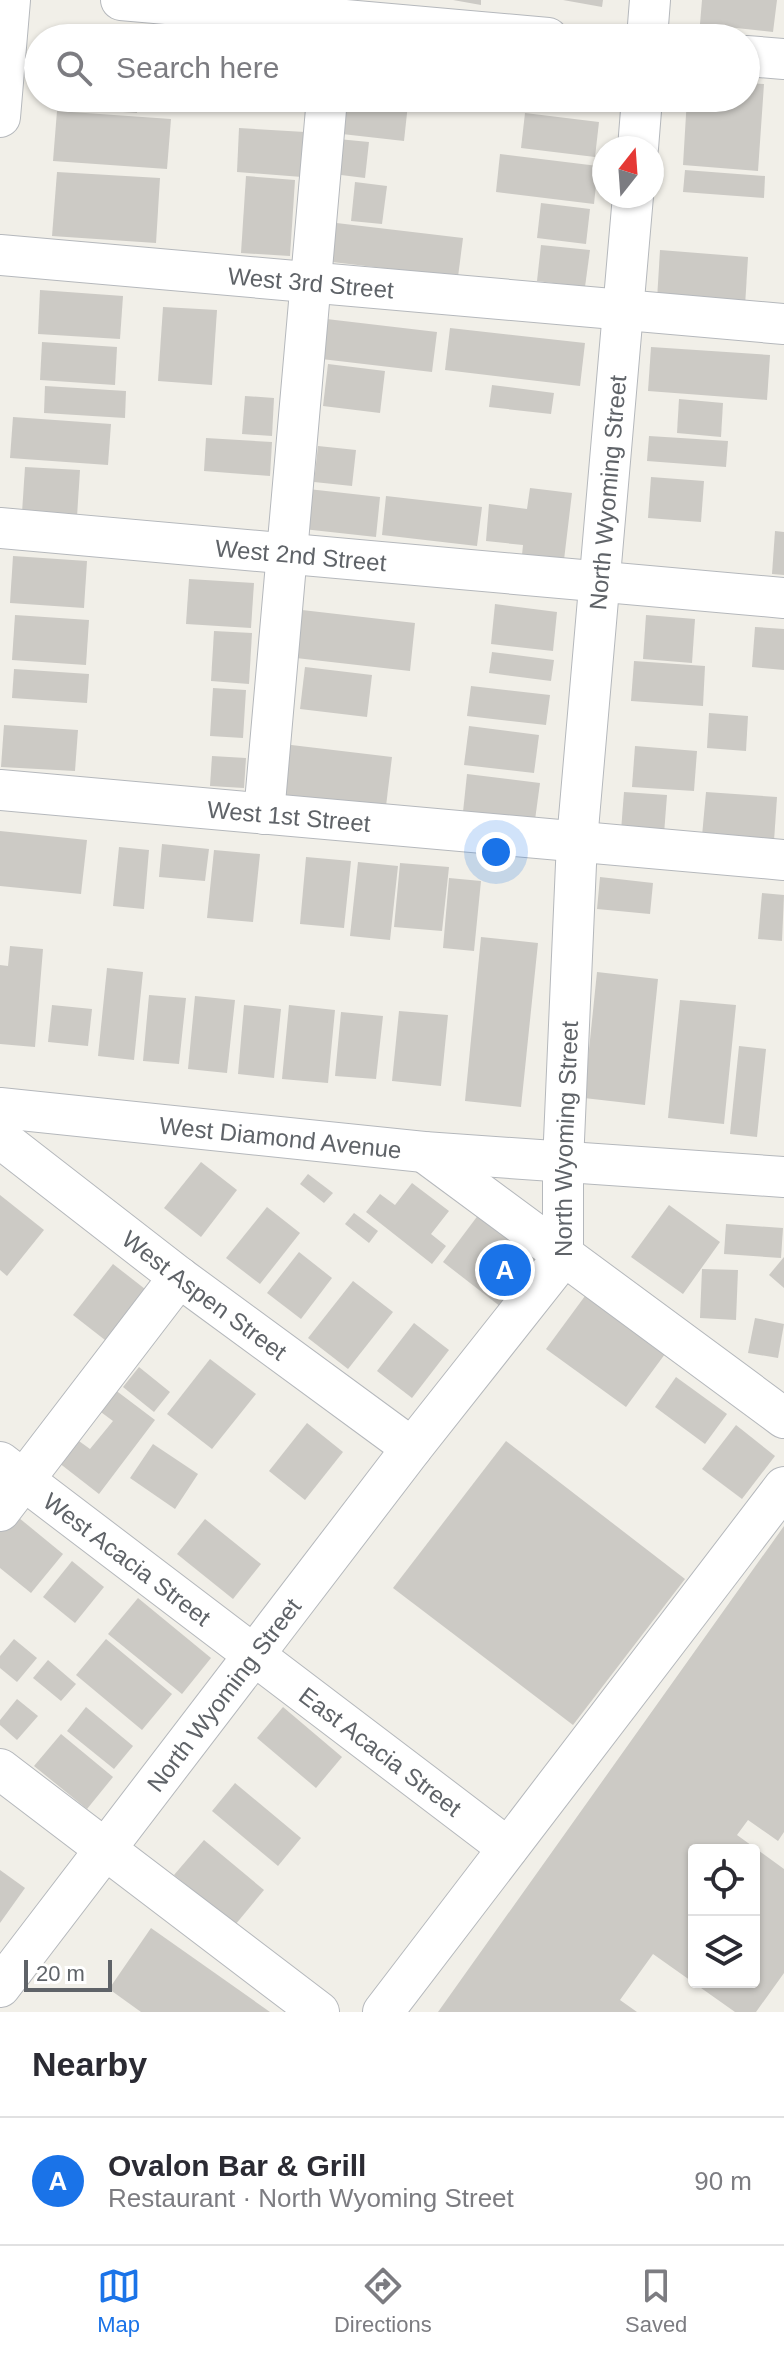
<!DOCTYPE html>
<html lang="en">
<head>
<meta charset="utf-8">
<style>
	:root { --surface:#fff; --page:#f2f2f3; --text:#2b2b33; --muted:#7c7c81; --line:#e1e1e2; --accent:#1a73e8 }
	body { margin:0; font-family:Arial,sans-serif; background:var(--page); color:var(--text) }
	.controls { position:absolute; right:24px; bottom:24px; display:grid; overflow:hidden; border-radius:8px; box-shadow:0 2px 6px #0004 }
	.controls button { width:72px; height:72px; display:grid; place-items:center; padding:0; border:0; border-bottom:2px solid var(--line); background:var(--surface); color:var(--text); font:40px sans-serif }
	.compass { position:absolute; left:592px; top:136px; width:72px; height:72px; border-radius:50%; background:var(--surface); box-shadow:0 2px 6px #0004; rotate:17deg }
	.scale { position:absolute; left:24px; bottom:20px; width:88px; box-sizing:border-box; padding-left:8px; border:4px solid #5f6368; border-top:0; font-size:22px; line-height:28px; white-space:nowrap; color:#5f6368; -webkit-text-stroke:6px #fff; paint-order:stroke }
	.you { position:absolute; left:496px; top:852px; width:28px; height:28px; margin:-20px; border:6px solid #fff; border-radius:50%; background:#1a73e8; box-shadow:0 0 0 12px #1a73e833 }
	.badge { display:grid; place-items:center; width:52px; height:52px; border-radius:50%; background:var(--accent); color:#fff; font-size:26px; font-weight:700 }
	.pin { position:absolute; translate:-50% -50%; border:4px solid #fff; box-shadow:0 2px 8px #0006 }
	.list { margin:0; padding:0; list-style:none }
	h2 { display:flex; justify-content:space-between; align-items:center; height:104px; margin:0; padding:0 32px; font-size:34px }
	h2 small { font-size:26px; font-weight:400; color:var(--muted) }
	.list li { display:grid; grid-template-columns:52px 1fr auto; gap:24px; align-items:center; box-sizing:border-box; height:128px; padding:0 32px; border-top:2px solid var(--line) }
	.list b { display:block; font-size:30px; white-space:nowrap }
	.list p { margin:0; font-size:26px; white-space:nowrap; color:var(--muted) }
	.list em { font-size:26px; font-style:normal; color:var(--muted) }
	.icon { flex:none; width:44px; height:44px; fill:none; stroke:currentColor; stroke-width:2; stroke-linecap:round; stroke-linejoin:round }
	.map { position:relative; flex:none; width:784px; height:2012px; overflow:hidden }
	.search { position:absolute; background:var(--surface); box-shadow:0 2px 6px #0004; left:24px; right:24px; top:24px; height:88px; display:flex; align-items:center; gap:20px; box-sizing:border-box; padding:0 28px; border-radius:44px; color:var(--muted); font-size:30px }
	.sheet { height:232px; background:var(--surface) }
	nav { display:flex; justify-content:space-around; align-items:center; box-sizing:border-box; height:112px; border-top:2px solid var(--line); background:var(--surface); font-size:22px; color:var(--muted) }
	nav a { display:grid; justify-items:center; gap:4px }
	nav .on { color:var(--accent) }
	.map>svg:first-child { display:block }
</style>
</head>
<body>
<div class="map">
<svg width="784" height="2012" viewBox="0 0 784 2012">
	<rect width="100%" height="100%" fill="#f1efe8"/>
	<g fill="#cccac5" fill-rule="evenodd">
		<polygon points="453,0 481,0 481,5"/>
		<polygon points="563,0 603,0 602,7"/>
		<polygon points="702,0 777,0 773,32 700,24"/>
		<polygon points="63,33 99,36 99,38 62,38"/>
		<polygon points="187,33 222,36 222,38 187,38"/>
		<polygon points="746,83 764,84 758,171 683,165 687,98 746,98"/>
		<polygon points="65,98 138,98 137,113 65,108"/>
		<polygon points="346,98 408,104 404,141 342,134"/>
		<polygon points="431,98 466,98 465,104"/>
		<polygon points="57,111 171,119 167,169 53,161"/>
		<polygon points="525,113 599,122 595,157 521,148"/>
		<polygon points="239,128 305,132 302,177 237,172"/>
		<polygon points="338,139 369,142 365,178 333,174"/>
		<polygon points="500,154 598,166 594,204 496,192"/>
		<polygon points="685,170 765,176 764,198 683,192"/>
		<polygon points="57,172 160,178 156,243 52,236"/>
		<polygon points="246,176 295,180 290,256 241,253"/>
		<polygon points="355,182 387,186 382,224 351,221"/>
		<polygon points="541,203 590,209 586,244 537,238"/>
		<polygon points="328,222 463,238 458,277 324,261"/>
		<polygon points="541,245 590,250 585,287 537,281"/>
		<polygon points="660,250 748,257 745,306 657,300"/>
		<polygon points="40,290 123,296 120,339 38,334"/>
		<polygon points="163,307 217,310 212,385 158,381"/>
		<polygon points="318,318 437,332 432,372 313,358"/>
		<polygon points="450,328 585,343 580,386 445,370"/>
		<polygon points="42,342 117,347 115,385 40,380"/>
		<polygon points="651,347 770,355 767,400 648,391"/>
		<polygon points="328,364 385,371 380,413 323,406"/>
		<polygon points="492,385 554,393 551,414 489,407"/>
		<polygon points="45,386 126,391 125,418 44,413"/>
		<polygon points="245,396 274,398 272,436 242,434"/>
		<polygon points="679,399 723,403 721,437 677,433"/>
		<polygon points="13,417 111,424 108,465 10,458"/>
		<polygon points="649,436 728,441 726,467 647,461"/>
		<polygon points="206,438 272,442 270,476 204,471"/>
		<polygon points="318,446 356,450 352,486 314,482"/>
		<polygon points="25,467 80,470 77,517 22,513"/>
		<polygon points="651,477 704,481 701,522 648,518"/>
		<polygon points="299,488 380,497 376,537 294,528"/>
		<polygon points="530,488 572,493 564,560 522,555 523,545 486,541 489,504 527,509"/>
		<polygon points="386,496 482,507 477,546 382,535"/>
		<polygon points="775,531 784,532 784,575 772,574"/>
		<polygon points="13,556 87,561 84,608 10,603"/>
		<polygon points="189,579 254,583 251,628 186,624"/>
		<polygon points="495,604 557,612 553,651 491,644"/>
		<polygon points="302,610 415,623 410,671 296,658"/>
		<polygon points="15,615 89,620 86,665 12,660"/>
		<polygon points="646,615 695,619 692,663 643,659"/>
		<polygon points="755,627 784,629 784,670 752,667"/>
		<polygon points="214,631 252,633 249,684 211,681"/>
		<polygon points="492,652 554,660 551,681 489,673"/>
		<polygon points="634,661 705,666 703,706 631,701"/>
		<polygon points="305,667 372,675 367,717 300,709"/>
		<polygon points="14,669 89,674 87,703 12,698"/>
		<polygon points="471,686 550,695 546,725 467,716"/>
		<polygon points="213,688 246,690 243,738 210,736"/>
		<polygon points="709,713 748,716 746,751 707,748"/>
		<polygon points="4,725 78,730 75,771 1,767"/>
		<polygon points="469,726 539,735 534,773 464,765"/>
		<polygon points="283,744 392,757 386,806 277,794"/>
		<polygon points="635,746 697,751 694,791 632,787"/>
		<polygon points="212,756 246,758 244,788 210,786"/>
		<polygon points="467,774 540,783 535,820 463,812"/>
		<polygon points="624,792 667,795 664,834 621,831"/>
		<polygon points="706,792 777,797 774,841 702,836"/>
		<polygon points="0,831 87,840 81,894 0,886"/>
		<polygon points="162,844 209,849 205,881 159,877"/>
		<polygon points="119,847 149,850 144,909 113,906"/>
		<polygon points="214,850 260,854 253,922 207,918"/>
		<polygon points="306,857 351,861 344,928 300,924"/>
		<polygon points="358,862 398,866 390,940 350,936"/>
		<polygon points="400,863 449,867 442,931 394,927"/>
		<polygon points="600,877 653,883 650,914 597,909"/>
		<polygon points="449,878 481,881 474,951 443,948"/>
		<polygon points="762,893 784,895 782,941 758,939"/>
		<polygon points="481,937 538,943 521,1107 465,1101"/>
		<polygon points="10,946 43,949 35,1047 0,1044 0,965 8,966"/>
		<polygon points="107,968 143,972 134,1060 98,1056"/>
		<polygon points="597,972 658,979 645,1105 584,1098"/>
		<polygon points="149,995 186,998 179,1064 143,1061"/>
		<polygon points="195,996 235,1000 227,1073 188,1069"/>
		<polygon points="680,1000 736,1005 724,1124 668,1118"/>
		<polygon points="52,1005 92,1009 88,1046 48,1042"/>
		<polygon points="244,1005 281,1009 274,1078 238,1074"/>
		<polygon points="289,1005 335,1010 328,1083 282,1079"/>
		<polygon points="399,1011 448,1015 441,1086 392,1081"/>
		<polygon points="341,1012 383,1016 376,1079 335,1076"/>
		<polygon points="739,1046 766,1049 757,1137 730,1134"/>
		<polygon points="201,1162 237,1190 201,1237 164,1208"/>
		<polygon points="308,1174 333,1193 324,1203 300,1184"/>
		<polygon points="412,1183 449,1211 431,1234 446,1246 432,1264 366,1212 380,1194 395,1205"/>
		<polygon points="0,1195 44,1230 7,1276 0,1270"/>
		<polygon points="669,1205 720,1242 683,1294 631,1257"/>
		<polygon points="267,1207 300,1233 260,1284 226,1258"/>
		<polygon points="354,1213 378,1231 369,1243 345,1224"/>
		<polygon points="479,1214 538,1259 501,1307 443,1262"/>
		<polygon points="726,1224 783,1228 781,1258 724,1254"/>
		<polygon points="299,1252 332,1278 301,1319 267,1293"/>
		<polygon points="784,1257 784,1288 769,1275"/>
		<polygon points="113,1264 145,1289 105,1340 73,1315"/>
		<polygon points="702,1269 738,1270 736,1320 700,1318"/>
		<polygon points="353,1281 393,1312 348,1369 308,1338"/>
		<polygon points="585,1296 665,1354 626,1407 546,1349"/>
		<polygon points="755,1318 784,1324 778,1358 748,1353"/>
		<polygon points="414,1323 449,1350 412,1398 377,1371"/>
		<polygon points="210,1359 256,1394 212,1449 167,1414"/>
		<polygon points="139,1367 170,1392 154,1412 123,1387"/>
		<polygon points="676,1377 727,1414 705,1444 655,1407"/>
		<polygon points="106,1383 155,1420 99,1494 54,1459 72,1436 90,1449 113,1421 90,1404"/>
		<polygon points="307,1423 343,1452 305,1500 269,1471"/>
		<polygon points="736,1425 775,1456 742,1499 702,1469"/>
		<polygon points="506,1441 685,1579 573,1725 393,1588"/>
		<polygon points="153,1444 198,1474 175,1509 130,1478"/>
		<polygon points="13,1513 63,1554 31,1593 0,1568 0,1528"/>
		<polygon points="205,1519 261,1564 233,1599 177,1554"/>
		<path d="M784,1526v306l-6,9 -30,-21 -11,15 47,34v104l-28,39h-21l-82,-58 -33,46 17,12h-199zM694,1850h60v132h-60z"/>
		<polygon points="72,1561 104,1587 75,1623 43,1597"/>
		<polygon points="138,1598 211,1658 182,1694 108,1634"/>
		<polygon points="14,1639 37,1658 17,1682 0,1668 0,1656"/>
		<polygon points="106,1639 172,1694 142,1730 76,1675"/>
		<polygon points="48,1660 76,1684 61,1701 33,1678"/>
		<polygon points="17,1699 38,1716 17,1740 0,1725 0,1720"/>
		<polygon points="86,1707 133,1746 114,1769 67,1731"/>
		<polygon points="283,1707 342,1757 316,1788 257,1738"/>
		<polygon points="61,1734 113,1777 87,1809 34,1766"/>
		<polygon points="235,1783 301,1838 278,1866 212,1811"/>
		<polygon points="204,1840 264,1890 235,1925 174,1875"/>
		<polygon points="0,1870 25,1888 0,1923"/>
		<polygon points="151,1928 270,2012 141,2012 109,1989"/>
	</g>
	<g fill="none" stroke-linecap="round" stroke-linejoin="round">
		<g stroke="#b5b8bc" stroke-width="42">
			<g id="minor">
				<polyline points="121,0 548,38"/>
				<polyline points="647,38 650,0"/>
				<polyline points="746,56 784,59"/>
				<polyline points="0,117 10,0"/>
				<polyline points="638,148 642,98"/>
				<path id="s1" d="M0,255l784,69"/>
				<path id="s2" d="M0,528l784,70"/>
				<path id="s3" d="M0,790l784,70"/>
				<polyline points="264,814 327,98"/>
				<path id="s4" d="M0,1108l424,44 360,25"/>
				<path id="s5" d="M0,1138l179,139 233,171"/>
				<polyline points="424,1152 784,1418"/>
				<path id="s6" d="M0,1462l508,386"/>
				<polyline points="0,1511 179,1277"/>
				<polyline points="0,1769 319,2012"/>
				<path id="s7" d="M0,1987l412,-539 151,-191v-94l14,-322 56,-645"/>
				<polyline points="383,2012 784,1487"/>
			</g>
		</g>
		<use href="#minor" stroke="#fff" stroke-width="40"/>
	</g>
	<g text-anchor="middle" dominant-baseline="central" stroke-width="8" stroke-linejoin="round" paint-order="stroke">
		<g font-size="24" fill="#5f6368" stroke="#fff">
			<text stroke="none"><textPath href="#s1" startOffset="312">West 3rd Street</textPath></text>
			<text stroke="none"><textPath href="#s7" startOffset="1688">North Wyoming Street</textPath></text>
			<text stroke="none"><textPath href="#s2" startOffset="302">West 2nd Street</textPath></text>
			<text stroke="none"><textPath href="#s3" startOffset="290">West 1st Street</textPath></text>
			<text stroke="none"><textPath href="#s4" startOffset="282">West Diamond Avenue</textPath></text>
			<text stroke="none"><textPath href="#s7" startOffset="1040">North Wyoming Street</textPath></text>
			<text stroke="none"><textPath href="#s5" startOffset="258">West Aspen Street</textPath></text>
			<text stroke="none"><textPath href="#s6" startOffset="160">West Acacia Street</textPath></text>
			<text stroke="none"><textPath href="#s7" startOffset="368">North Wyoming Street</textPath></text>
			<text stroke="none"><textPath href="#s6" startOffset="478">East Acacia Street</textPath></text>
		</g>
	</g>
</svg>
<div class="controls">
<button><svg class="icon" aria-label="locate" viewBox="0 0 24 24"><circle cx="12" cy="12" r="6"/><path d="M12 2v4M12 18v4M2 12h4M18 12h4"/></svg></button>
<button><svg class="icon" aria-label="layers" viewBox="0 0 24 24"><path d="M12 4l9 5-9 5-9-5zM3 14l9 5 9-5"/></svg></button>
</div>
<svg class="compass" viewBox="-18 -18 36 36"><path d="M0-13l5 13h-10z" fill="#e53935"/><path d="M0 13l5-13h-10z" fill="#7c7c81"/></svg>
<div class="scale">20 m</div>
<div class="you"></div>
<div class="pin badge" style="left:505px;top:1270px">A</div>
<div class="search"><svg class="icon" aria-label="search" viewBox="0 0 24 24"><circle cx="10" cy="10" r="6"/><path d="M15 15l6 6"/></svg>Search here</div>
</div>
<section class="sheet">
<h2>Nearby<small></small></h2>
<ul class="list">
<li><span class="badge">A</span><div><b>Ovalon Bar &amp; Grill</b><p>Restaurant · North Wyoming Street</p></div><em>90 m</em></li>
</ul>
</section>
<nav>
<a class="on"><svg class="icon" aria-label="map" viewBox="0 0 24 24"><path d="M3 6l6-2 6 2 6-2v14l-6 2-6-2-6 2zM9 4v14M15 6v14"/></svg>Map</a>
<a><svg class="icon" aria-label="directions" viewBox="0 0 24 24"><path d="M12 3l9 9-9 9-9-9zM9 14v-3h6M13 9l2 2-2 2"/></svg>Directions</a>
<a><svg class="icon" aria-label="saved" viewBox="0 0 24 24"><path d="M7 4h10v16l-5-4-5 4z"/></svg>Saved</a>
</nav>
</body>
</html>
